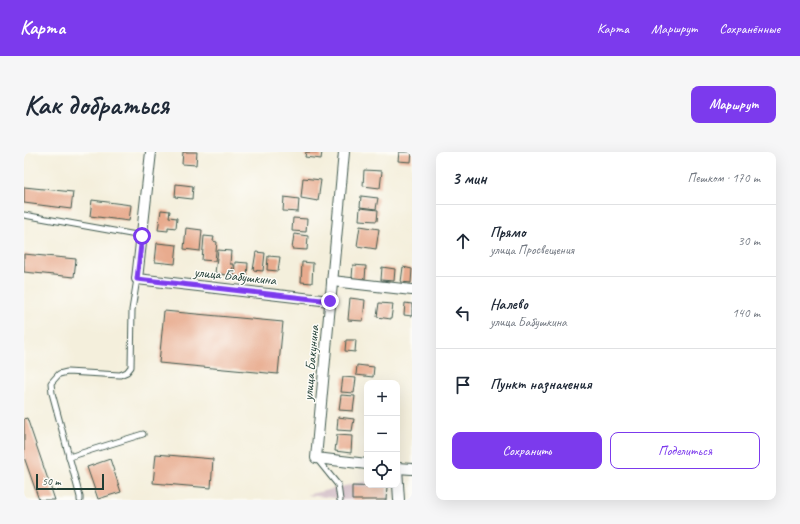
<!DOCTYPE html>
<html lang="ru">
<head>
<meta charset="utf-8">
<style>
	:root { --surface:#fff; --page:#f6f6f7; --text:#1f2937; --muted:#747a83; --line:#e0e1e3; --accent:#7c3aed }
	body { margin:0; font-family:Caveat,sans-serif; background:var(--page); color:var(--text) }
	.controls { position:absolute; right:12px; bottom:12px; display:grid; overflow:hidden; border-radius:8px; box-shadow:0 4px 16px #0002 }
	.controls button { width:36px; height:36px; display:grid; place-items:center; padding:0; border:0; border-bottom:1px solid var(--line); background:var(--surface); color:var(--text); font:20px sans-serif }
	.scale { position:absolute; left:12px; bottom:10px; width:68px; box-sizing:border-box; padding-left:4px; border:2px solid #1f3d34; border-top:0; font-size:11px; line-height:14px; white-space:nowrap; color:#1f3d34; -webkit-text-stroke:3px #fdfcf7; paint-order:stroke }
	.stop { position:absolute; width:12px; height:12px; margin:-9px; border:3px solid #7c3aed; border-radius:50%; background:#fff }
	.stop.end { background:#7c3aed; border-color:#fff; box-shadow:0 1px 4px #0008 }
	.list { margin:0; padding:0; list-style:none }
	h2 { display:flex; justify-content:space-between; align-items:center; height:52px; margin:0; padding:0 16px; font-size:17px }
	h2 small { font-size:13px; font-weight:400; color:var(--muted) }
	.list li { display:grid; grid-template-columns:26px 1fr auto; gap:12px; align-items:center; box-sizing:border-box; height:72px; padding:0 16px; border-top:1px solid var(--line) }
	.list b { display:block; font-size:15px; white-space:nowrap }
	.list p { margin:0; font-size:13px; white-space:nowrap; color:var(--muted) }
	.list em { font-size:13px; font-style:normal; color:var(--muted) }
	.actions { display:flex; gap:8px; padding:12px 16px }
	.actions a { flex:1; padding:9px 0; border:1px solid var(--accent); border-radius:8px; text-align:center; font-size:14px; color:var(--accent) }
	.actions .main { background:var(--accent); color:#fff }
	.icon { flex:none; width:22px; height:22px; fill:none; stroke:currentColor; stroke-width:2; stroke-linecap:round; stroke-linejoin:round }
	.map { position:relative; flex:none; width:388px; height:348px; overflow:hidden; border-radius:8px }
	header { display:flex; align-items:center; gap:24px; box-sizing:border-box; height:56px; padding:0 20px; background:var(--accent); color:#fff }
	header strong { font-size:19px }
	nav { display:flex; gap:22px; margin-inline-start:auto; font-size:14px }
	.intro { display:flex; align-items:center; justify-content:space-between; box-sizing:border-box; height:96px; padding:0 24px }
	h1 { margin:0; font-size:28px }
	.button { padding:10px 18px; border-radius:8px; background:var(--accent); color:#fff; font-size:14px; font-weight:700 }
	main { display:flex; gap:24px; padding:0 24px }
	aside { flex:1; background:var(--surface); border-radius:8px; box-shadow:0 4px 16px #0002 }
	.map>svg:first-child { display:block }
</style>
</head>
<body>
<header>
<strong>Карта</strong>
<nav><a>Карта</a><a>Маршрут</a><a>Сохранённые</a></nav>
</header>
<div class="intro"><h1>Как добраться</h1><a class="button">Маршрут</a></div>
<main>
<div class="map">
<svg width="388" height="348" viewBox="0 0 388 348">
	<rect width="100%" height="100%" fill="#fdfcf7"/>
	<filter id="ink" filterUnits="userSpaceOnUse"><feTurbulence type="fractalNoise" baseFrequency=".025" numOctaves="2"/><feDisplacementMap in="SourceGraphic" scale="8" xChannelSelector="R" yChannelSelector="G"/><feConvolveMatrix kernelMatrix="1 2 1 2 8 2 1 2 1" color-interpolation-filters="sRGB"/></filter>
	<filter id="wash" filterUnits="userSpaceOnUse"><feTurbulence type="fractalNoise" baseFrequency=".012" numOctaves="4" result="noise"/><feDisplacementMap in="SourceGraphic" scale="16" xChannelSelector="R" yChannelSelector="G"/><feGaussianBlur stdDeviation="0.9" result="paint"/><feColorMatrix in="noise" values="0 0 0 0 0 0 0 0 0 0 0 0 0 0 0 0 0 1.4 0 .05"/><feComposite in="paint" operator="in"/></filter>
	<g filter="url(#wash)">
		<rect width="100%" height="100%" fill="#f4efdc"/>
		<polygon fill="#d2bdc6" points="343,329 343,333 361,333 363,335 364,348 313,348 312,346 282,343"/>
		<g id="blocks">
			<g fill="#e8ab8e">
				<polygon points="159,0 173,0 172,13 158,12"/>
				<polygon points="282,0 298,0 297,7 281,5"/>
				<polygon points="375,0 388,0 387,10 374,9"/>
				<polygon points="340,18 358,19 356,36 339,34"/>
				<polygon points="279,26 297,28 294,49 277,46"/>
				<polygon points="152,32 169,34 168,47 151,45"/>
				<polygon points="0,35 49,40 47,57 0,51"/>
				<polygon points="337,44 354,46 352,57 336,55"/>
				<polygon points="260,45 275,47 274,60 259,59"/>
				<polygon points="68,48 107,53 105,69 66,64"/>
				<polygon points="336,56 354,58 353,69 335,68"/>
				<polygon points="137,58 146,59 145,65 153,66 152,76 144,75 144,79 134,78"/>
				<polygon points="269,66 283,67 282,80 268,79"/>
				<polygon points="336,74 355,77 352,97 333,94"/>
				<polygon points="162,76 178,78 176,99 160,97"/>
				<polygon points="270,82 284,84 283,98 268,97"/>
				<polygon points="180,84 190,85 189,89 193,90 191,109 178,108"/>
				<polygon points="133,91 153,93 151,112 131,110"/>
				<polygon points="194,98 207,99 206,112 209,112 208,124 191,121"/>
				<polygon points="232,100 241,101 239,119 229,118"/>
				<polygon points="0,102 52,107 50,125 0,120"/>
				<polygon points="244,104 256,105 254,119 243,118"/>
				<polygon points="211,110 224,111 223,126 210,125"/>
				<polygon points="278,110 289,111 288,131 277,130"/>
				<polygon points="329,113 342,114 341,127 328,126"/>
				<polygon points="358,115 371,117 370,129 357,128"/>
				<polygon points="379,115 388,117 387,131 377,130"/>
				<polygon points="326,146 341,148 339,169 324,168"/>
				<polygon points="355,151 369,152 367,167 353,165"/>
				<polygon points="381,151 388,152 388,164 380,163"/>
				<polygon points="140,159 259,170 254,222 135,211"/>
				<polygon points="322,188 332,188 331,200 321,199"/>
				<polygon points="333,213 350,215 349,225 332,223"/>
				<polygon points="319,225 332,226 330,241 317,240"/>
				<polygon points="317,243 331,244 329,259 315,258"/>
				<polygon points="314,265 330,267 328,279 313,278"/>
				<polygon points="3,266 31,348 15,348 0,305 0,267"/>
				<polygon points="313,283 328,284 327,301 311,299"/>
				<polygon points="132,302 189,307 187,336 129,331"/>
				<polygon points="86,307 97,340 74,347 63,315"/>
				<polygon points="328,334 363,335 362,348 328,348"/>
			</g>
		</g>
	</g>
	<g filter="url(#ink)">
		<use href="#blocks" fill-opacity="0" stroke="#3f584d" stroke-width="1"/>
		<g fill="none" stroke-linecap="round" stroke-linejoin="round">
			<g stroke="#3f584d" stroke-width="7">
				<g id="lane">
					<polyline points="0,63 118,84"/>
					<polyline points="45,305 119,282"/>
					<polyline points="293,307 314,333 316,348"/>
					<polyline points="56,348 56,345 28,241 27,231 35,222 43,220 96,223 103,220 107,215 108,158 113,127"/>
				</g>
			</g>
			<g stroke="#3f584d" stroke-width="12">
				<g id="street">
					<polyline points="127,0 113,127 306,149"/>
					<polyline points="320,0 292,306 343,312"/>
					<polyline points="308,129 388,138"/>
					<polyline points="373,316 375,348"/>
					<polyline points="373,316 388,317"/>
				</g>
			</g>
			<use href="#lane" stroke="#fff" stroke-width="5"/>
			<use href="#street" stroke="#fff" stroke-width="10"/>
		</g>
	</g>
	<g fill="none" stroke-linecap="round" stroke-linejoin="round" filter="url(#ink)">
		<polyline stroke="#7c3aed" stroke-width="5" points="118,84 113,127 306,149"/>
	</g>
	<g text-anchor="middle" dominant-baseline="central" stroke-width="3" stroke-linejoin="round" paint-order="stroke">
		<g font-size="14" fill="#1f3d34" stroke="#fdfcf7">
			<text transform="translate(211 124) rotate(6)">улица Бабушкина</text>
			<text transform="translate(287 211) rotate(-85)">улица Бакунина</text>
		</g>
	</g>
</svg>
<div class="controls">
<button>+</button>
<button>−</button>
<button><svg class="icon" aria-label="locate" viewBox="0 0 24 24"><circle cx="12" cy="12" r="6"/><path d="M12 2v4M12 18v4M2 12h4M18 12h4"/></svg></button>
</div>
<div class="scale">50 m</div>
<div class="stop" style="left:118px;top:84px"></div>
<div class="stop end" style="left:306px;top:149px"></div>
</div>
<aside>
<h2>3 мин<small>Пешком · 170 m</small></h2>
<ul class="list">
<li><svg class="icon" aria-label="ahead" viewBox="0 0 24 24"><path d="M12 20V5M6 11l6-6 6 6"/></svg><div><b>Прямо</b><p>улица Просвещения</p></div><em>30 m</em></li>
<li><svg class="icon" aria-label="left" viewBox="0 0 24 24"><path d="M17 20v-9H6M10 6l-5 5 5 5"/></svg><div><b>Налево</b><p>улица Бабушкина</p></div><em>140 m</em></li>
<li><svg class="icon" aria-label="arrive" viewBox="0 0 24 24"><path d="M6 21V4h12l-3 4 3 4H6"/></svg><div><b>Пункт назначения</b></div></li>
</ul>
<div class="actions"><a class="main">Сохранить</a><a>Поделиться</a></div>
</aside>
</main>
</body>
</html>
